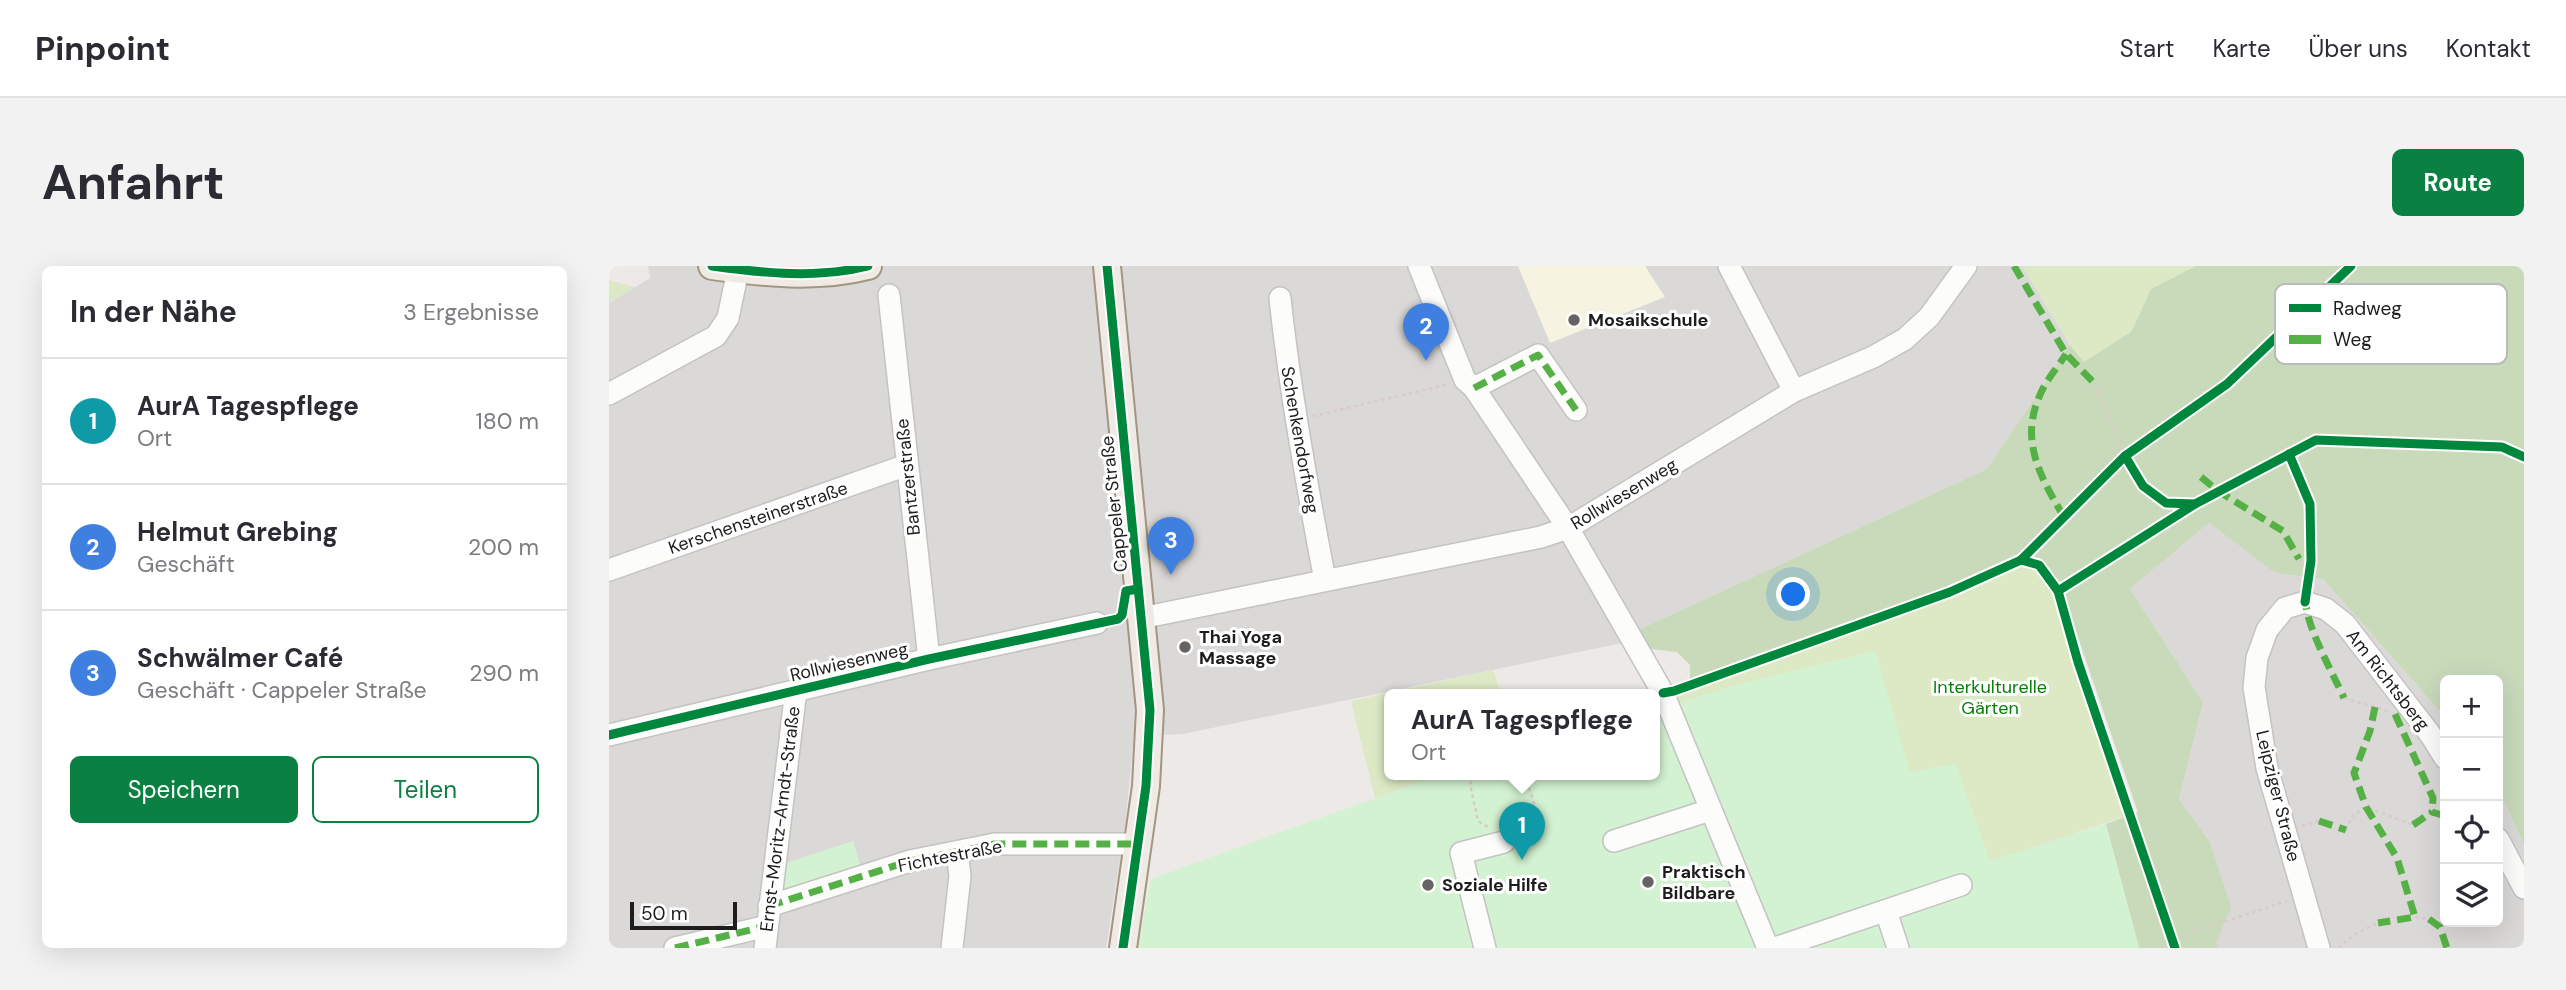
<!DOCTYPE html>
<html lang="de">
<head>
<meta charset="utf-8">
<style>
	:root { --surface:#fff; --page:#f2f2f3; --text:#2b2b33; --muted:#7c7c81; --line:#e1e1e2; --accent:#0b8043 }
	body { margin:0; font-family:"DM Sans",sans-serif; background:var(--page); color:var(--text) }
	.controls { position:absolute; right:21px; bottom:21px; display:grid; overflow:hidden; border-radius:10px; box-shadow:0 7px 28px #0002 }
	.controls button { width:63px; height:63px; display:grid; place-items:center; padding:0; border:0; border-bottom:2px solid var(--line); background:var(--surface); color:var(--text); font:35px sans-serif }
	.scale { position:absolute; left:21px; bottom:18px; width:107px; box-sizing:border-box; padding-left:7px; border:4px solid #1d1d1d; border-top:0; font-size:19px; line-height:24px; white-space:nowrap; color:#1d1d1d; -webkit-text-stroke:5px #fff; paint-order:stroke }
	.you { position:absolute; left:1185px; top:329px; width:24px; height:24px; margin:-18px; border:5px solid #fff; border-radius:50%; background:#1a73e8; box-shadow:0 0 0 10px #1a73e833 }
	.badge { display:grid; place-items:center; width:46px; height:46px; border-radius:50%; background:var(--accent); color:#fff; font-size:23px; font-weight:700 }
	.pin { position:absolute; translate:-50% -58px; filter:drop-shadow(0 2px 4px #0008) }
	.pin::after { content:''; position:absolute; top:37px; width:24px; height:21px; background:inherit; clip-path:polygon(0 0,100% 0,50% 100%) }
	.popup { position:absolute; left:775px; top:423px; width:276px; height:91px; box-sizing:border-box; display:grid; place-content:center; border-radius:10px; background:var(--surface); filter:drop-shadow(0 2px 5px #0005); font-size:23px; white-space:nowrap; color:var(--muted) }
	.popup b { font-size:26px; color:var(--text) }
	.popup::after { content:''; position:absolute; left:50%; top:100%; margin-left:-14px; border:14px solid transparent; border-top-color:var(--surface) }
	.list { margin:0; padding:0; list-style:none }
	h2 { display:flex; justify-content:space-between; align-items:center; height:91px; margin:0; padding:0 28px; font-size:30px }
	h2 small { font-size:23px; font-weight:400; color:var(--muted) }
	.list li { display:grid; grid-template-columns:46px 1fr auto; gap:21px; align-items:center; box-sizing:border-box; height:126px; padding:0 28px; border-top:2px solid var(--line) }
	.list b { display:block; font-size:26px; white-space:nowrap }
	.list p { margin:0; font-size:23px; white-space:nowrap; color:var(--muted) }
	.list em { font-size:23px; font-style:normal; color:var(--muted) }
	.actions { display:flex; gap:14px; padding:21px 28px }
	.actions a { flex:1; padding:16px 0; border:2px solid var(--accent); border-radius:10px; text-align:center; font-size:24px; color:var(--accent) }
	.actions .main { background:var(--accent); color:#fff }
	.icon { flex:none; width:38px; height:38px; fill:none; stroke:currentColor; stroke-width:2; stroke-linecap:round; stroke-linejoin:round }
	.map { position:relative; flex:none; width:1915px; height:682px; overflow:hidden; border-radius:10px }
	header { display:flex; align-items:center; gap:42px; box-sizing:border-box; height:98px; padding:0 35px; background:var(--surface); border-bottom:2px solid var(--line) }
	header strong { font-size:33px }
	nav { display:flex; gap:38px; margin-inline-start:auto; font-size:24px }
	.intro { display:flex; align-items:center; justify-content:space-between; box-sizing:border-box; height:168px; padding:0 42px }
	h1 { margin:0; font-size:49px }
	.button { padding:18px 32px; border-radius:10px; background:var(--accent); color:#fff; font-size:24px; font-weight:700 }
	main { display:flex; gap:42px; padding:0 42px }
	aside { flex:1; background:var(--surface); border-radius:10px; box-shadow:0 7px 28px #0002 }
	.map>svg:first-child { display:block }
</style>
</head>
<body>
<header>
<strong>Pinpoint</strong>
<nav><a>Start</a><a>Karte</a><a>Über uns</a><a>Kontakt</a></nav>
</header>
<div class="intro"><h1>Anfahrt</h1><a class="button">Route</a></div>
<main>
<aside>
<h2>In der Nähe<small>3 Ergebnisse</small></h2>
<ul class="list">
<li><span class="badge" style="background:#0f9aa8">1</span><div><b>AurA Tagespflege</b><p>Ort</p></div><em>180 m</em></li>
<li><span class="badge" style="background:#3f7fe0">2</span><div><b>Helmut Grebing</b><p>Geschäft</p></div><em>200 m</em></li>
<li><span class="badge" style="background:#3f7fe0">3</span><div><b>Schwälmer Café</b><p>Geschäft · Cappeler Straße</p></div><em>290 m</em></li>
</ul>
<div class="actions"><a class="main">Speichern</a><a>Teilen</a></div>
</aside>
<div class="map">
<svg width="1915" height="682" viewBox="0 0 1915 682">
	<rect width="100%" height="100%" fill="#ece9e6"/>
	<g fill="#dbd9d7">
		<polygon points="39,0 1413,0 1461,79 1378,203 1029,364 1013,377 574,468 525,470 516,561 497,682 0,682 0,37 41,12"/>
		<polygon points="1600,257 1666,307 1714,313 1836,451 1836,656 1889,656 1889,522 1915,579 1915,682 1609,682 1606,677 1621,641 1601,576 1570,533 1594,436 1521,323"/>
	</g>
	<polygon fill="#f6f3e0" points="909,0 1036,0 1056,31 941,77"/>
	<g fill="#dce9c4">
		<polygon points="1413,0 1587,0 1542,23 1522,66 1475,96 1461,79"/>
		<polygon points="0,14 26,21 0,37"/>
		<polygon points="1411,300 1426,303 1445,329 1517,550 1381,596 1347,499 1301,507 1130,418 1067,438 1062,431 1345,329"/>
		<polygon points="884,404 892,428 780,428 780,508 833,508 766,532 742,435"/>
	</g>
	<polygon fill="#c9dabb" points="1587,0 1915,0 1915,579 1889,522 1889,414 1836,414 1836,451 1714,313 1666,307 1600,257 1521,323 1594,436 1570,533 1601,576 1622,641 1607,677 1609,682 1530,682 1497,558 1529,546 1451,319 1432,295 1408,289 1338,322 1081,413 1081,399 1068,386 1034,382 1029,364 1378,203 1461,79 1475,96 1522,66 1542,23"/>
	<g fill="#d3f2d1">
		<polygon points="1266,385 1301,506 1347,498 1381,595 1497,558 1530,682 529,682 542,613 833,508 1046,508 1046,445 1130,418"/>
		<polygon points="244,575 252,601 177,625 174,622 177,597"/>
	</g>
	<g fill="#dad9d7">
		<polygon points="926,75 934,78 942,86 956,118 970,120 983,128 1003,146 981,160 968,162 958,160 921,103 921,89"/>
		<polygon points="608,313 612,331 549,343 545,325"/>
	</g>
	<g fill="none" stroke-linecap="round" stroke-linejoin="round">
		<g stroke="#c4c3c2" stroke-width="24">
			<g id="minor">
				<polyline points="810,0 856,114 865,122 959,262 1054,427 1159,682"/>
				<polyline points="1120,0 1185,125"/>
				<polyline points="280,29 320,393"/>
				<path d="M671,32c10,95 27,189 45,282"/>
				<polyline points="865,122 929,89 967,144"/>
				<polyline points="0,128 107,70 119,52 129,4"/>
				<polyline points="0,304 298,199"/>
				<polyline points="532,352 932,271 959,262 1185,125 1264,91 1296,73 1320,51 1357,0"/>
				<polyline points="0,469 320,393 488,357"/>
				<polyline points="1889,573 1915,622"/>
				<polyline points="1005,575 1101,544"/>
				<polyline points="160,640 301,595 386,578 528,578"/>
				<polyline points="1277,645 1289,682"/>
				<polyline points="66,682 158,660"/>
				<polyline points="156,682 187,424"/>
				<polyline points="343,682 351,610 348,586"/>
				<polyline points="876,682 852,587 895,576"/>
				<polyline points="1166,682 1352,619"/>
				<polyline points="1710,682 1658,502 1645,421 1648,392 1658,364 1676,342 1696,336 1717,343 1736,358 1821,468 1836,492"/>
			</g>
		</g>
		<g stroke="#a29582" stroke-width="30">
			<g id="major">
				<path d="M103,0c51,7 105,13 156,0"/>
				<polyline points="498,0 541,444 537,520 514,682"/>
			</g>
		</g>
		<g stroke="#dacac9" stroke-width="2.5" stroke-dasharray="3.5 3.5" stroke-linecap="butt">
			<polyline points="1485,117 1516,190"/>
			<polyline points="704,150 841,118"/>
			<polyline points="1690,293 1695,302 1695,319"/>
			<polyline points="1735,432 1782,446"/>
			<polyline points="874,508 866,511 861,518 869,555 879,561"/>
			<polyline points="892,558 920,549 926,541 916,508"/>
			<polyline points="1693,560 1710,555"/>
			<polyline points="1737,564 1744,549 1757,541 1804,559"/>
			<polyline points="1806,651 1820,653"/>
			<polyline points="1831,661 1836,656"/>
			<polyline points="1563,673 1678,635"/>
			<polyline points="1729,682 1746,668 1769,657"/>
		</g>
		<use href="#minor" stroke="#fcfcfb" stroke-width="21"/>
		<use href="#major" stroke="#f0eae4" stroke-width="26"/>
		<g stroke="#55b145" stroke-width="7" stroke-dasharray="14 7" stroke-linecap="butt">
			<polyline points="1405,0 1457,88 1485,117"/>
			<polyline points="865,122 929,89 967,144"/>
			<polyline points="1592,211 1609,225 1674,265 1690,293"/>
			<path d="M1455,251c-23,-39 -45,-76 -24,-122 6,-15 18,-28 26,-41"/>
			<path d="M1697,330c-4,24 28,79 38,102"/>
			<polyline points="1766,441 1761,465 1745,507 1757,541 1788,592 1806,651 1769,657"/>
			<polyline points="1786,448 1824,532 1823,546 1836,550"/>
			<polyline points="1710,555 1737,564"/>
			<polyline points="1804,559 1823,546"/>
			<polyline points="160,640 301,595 386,578 528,578"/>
			<polyline points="1820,653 1831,661 1838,682"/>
			<polyline points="66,682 158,660"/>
		</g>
		<g stroke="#fff" stroke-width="13">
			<g id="cycleway">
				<path d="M103,0c51,7 105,13 156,0"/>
				<polyline points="498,0 541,444 537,520 514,682"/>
				<polyline points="1680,188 1701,238 1702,295 1696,336"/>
				<polyline points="1516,190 1534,220 1557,237 1586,238 1707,174 1893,181 1915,191"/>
				<polyline points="1412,294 1430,299 1449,325 1469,396 1566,682"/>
				<polyline points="1449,325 1586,238"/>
				<polyline points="1054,427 1065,425 1341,326 1412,294 1516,190 1618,118 1742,0"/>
				<polyline points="0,469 320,393 509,353 513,349 517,325 529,323"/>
			</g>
		</g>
		<use href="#cycleway" stroke="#00873e" stroke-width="9"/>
	</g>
	<g fill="#656463" stroke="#fff" stroke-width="2.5">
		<circle cx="965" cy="54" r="7"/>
		<circle cx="576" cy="381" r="7"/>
		<circle cx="1039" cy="616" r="7"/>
		<circle cx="819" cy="619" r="7"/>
	</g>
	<g text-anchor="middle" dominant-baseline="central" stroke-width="6" stroke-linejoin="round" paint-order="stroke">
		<g font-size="18" font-weight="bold" fill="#1d1d1d" stroke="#fff" text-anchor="start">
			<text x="979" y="54">Mosaikschule</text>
			<text x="590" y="371">Thai Yoga<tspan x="590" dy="21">Massage</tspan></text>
			<text x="1053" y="606">Praktisch<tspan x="1053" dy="21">Bildbare</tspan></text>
			<text x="833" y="619">Soziale Hilfe</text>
		</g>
		<g font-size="18" fill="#1d1d1d" stroke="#fff">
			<text transform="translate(691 174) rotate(80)">Schenkendorfweg</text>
			<text transform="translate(299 211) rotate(-96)">Bantzerstraße</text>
			<text transform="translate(1015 228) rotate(-31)">Rollwiesenweg</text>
			<text transform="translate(505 238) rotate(-96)">Cappeler Straße</text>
			<text transform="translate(149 252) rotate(-19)">Kerschensteinerstraße</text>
			<text transform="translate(240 396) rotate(-13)">Rollwiesenweg</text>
			<text transform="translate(1779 414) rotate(52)">Am Richtsberg</text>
			<text transform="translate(1669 530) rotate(76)">Leipziger Straße</text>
			<text transform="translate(171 553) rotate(-83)">Ernst-Moritz-Arndt-Straße</text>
			<text transform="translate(341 590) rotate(-11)">Fichtestraße</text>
		</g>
		<g font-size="18" fill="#0b7c0b" stroke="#fff">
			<text x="1381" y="421">Interkulturelle<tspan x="1381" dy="21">Gärten</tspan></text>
		</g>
	</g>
	<rect x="1666" y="18" width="232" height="80" rx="10" fill="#fff" stroke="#bbb" stroke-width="2"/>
	<rect x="1680" y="38" width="32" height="8" fill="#00873e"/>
	<rect x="1680" y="69" width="32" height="9" fill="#55b145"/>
	<g font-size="19" fill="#1d1d1d">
		<text x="1724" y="49">Radweg</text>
		<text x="1724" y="80">Weg</text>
	</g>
</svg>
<div class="controls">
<button>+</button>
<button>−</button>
<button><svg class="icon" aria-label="locate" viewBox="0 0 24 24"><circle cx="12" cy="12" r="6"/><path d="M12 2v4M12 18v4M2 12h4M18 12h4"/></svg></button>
<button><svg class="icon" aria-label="layers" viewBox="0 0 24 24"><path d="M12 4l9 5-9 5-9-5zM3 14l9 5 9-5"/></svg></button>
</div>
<div class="scale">50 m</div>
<div class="you"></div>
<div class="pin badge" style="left:913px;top:594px;background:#0f9aa8">1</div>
<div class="popup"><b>AurA Tagespflege</b>Ort</div>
<div class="pin badge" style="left:817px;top:95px;background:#3f7fe0">2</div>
<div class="pin badge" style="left:562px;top:309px;background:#3f7fe0">3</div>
</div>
</main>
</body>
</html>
